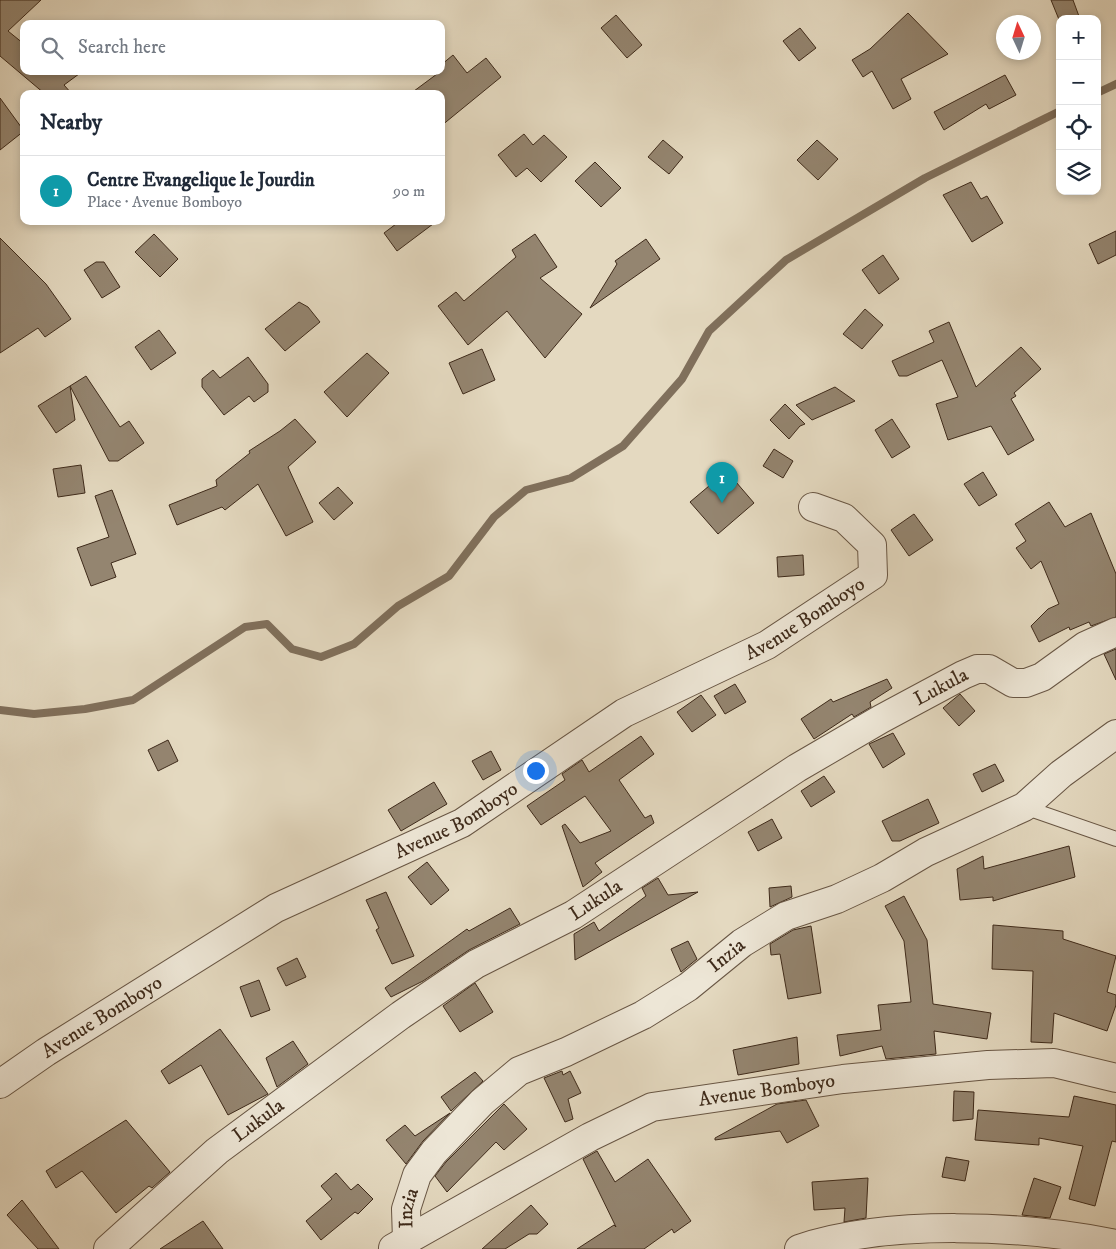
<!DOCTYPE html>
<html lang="en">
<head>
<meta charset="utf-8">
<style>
	:root { --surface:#fff; --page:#f6f6f7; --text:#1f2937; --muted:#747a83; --line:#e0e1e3; --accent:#0b8043 }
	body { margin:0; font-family:"IM FELL DW Pica",serif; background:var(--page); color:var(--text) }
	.controls { position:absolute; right:15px; top:15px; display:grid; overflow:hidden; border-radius:10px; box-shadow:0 2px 8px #0003 }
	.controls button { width:45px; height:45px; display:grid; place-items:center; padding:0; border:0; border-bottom:1px solid var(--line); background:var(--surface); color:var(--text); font:25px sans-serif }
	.compass { position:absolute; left:996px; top:15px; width:45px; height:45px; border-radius:50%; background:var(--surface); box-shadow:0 2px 8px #0003; rotate:356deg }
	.you { position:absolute; left:535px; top:770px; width:18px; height:18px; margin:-12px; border:4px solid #fff; border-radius:50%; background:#1a73e8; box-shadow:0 0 0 8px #1a73e833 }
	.badge { display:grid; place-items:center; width:32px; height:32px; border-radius:50%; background:var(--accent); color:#fff; font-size:16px; font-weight:700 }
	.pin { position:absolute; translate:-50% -41px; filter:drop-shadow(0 1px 2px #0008) }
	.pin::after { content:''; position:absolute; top:26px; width:18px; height:15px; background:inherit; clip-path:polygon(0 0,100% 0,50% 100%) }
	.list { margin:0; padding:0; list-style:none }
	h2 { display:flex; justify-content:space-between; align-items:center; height:65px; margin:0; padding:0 20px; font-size:21px }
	h2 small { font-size:16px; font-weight:400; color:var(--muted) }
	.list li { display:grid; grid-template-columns:32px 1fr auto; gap:15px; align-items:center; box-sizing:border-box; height:70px; padding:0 20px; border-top:1px solid var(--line) }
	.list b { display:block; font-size:19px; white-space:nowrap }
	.list p { margin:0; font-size:16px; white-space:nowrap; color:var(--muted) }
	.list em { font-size:16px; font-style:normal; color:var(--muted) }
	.icon { flex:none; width:28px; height:28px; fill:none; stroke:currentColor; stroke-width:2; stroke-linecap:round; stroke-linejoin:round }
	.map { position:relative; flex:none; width:1116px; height:1249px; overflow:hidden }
	.search { position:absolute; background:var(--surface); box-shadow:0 2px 8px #0003; left:20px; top:20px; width:425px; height:55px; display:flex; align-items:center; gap:12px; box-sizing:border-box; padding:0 18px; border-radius:10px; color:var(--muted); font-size:19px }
	.panel { position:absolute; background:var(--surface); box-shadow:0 2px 8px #0003; left:20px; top:90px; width:425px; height:135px; border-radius:10px }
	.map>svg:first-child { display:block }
</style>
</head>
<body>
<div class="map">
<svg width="1116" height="1249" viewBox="0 0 1116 1249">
	<rect width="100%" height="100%" fill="#e4d9c0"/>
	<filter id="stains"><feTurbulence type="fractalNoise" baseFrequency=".004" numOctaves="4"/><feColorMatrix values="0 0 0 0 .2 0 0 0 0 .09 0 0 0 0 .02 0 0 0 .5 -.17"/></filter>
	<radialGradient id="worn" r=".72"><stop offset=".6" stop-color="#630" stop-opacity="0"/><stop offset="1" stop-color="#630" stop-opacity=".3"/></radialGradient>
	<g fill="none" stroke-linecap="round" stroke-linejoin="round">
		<g stroke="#80705c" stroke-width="8">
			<polyline points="1097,93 1116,84"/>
			<polyline points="0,710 34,714 85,709 133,700 245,627 267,624 292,649 321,657 354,644 398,606 449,576 494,517 526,490 571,478 623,446 682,379 709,331 786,260 925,178 1060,111"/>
		</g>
	</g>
	<g fill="#948570" stroke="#3e2a1a">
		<polygon points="0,0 41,0 8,31 24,44 24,71 83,71 64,85 72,94 45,94 0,56"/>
		<polygon points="1051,0 1073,0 1080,19 1060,19 1060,22"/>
		<polygon points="908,13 948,54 901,79 911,99 893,109 872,71 863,77 852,60 870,49"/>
		<polygon points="616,15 642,45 627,58 601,28"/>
		<polygon points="800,28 816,48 799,61 783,41"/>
		<polygon points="453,55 467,73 486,58 501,77 441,126 441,94 410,94 441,71 441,65"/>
		<polygon points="1005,75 1016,95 989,109 986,104 944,130 934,112"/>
		<polygon points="0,98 24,131 0,150"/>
		<polygon points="524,134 533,145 544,135 567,157 541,182 527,168 516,177 498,155"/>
		<polygon points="663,140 683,157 669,174 648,157"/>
		<polygon points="817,140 838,159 818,180 797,160"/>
		<polygon points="595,162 621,188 601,207 575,181"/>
		<polygon points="971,182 981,199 987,196 1003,223 972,242 943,195"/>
		<polygon points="400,221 437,221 397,251 384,233"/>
		<polygon points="1116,231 1116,255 1098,264 1089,244"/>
		<polygon points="154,234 178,259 160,277 135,252"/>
		<polygon points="535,234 557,267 540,278 582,314 545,358 507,311 468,345 438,306 456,292 464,301 516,257 512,250"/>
		<polygon points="0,238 46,284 71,319 45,337 38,328 0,353"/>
		<polygon points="646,239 660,259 590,308 617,264 615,261"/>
		<polygon points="883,255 899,279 879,294 862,270"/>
		<polygon points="96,262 104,262 120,287 102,298 84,270"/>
		<polygon points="299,302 308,307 320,322 285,351 265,329"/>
		<polygon points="865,309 883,325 862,349 843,334"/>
		<polygon points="949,322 976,387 1021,347 1041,369 1014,393 1016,396 1011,399 1034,440 1008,455 991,426 948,440 936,404 958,397 942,360 907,376 899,376 892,361 934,342 929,331"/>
		<polygon points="159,330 176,353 151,370 135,347"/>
		<polygon points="482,349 495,380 463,394 449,363"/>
		<polygon points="367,353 389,373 347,417 324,392"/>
		<polygon points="248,357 268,384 268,392 254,402 249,396 224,415 202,387 202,379 213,370 220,378"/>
		<polygon points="86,376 120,427 129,421 144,443 118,461 109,461 70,386"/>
		<polygon points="70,386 75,420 56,433 38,406"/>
		<polygon points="835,387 855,401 812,420 796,405"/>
		<polygon points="785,404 805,424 800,426 789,439 770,420"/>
		<polygon points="295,419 316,442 288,467 313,522 286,536 258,484 225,510 222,507 177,525 169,505 217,486 216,480 250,453 249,451 280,431"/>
		<polygon points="892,419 910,447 892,458 875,430"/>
		<polygon points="774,449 793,461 783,478 763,466"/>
		<polygon points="81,465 85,493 58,497 53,469"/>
		<polygon points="983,472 997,495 979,506 964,484"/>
		<polygon points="722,475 730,475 754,503 718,534 690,502"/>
		<polygon points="338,487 353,503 334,520 319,503"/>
		<polygon points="112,490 136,554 111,563 116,577 91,586 77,548 109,537 95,496"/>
		<polygon points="1049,502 1065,527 1091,513 1116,574 1116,617 1091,626 1089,622 1070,630 1069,627 1039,642 1031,626 1048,609 1059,604 1041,561 1031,569 1016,548 1026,541 1015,524"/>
		<polygon points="914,514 933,540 909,556 891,530"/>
		<polygon points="803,555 804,575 778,577 777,557"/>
		<polygon points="1116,649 1116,680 1104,654"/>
		<polygon points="887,679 892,688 870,702 871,707 854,717 852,714 814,739 801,719 831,699 833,702"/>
		<polygon points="735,684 746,702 725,714 714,696"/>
		<polygon points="960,694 975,711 959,726 943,708"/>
		<polygon points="701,695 716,715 692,732 677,712"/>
		<polygon points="893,733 905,754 883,768 869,744"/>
		<polygon points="641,736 654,754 619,780 645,818 651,815 654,823 595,863 602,872 583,887 562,826 565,824 580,843 611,831 585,796 541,825 527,806 565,780 562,774 582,760 589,772"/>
		<polygon points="168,740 178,761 158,771 148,750"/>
		<polygon points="491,751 501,770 483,780 472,761"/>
		<polygon points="995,764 1004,781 982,792 973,774"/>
		<polygon points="824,776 835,792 811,807 801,791"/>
		<polygon points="434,782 447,804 401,831 388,810"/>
		<polygon points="928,799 939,823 900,841 892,841 882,821"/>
		<polygon points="772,819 782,838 758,851 748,832"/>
		<polygon points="1069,846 1075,877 993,901 993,897 960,900 957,869 983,856 984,869"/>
		<polygon points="427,862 449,890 431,905 408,877"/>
		<polygon points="658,878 668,895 698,892 575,960 574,934 594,922 599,931 646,896 642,888"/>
		<polygon points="791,886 792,897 770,907 769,888"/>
		<polygon points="386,892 414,956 392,964 376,930 379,928 366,900"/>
		<polygon points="904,896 927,940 933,1004 991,1013 987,1039 934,1031 936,1054 886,1059 882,1046 840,1056 837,1035 881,1030 878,1005 911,1002 904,941 885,906"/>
		<polygon points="510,908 520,924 469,950 423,981 391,997 385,988 467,929 469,931"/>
		<polygon points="993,925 1063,931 1063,939 1116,956 1107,992 1116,995 1116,1005 1107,1031 1054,1013 1052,1043 1031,1042 1033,971 992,969"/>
		<polygon points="811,926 821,993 788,999 780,954 771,955 770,944 793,930"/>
		<polygon points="688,941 697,959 681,972 671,949"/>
		<polygon points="297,958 306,977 286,986 277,968"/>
		<polygon points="259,980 270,1010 251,1017 240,987"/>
		<polygon points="475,983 493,1012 460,1032 443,1006"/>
		<polygon points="220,1029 268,1094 228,1115 201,1065 169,1084 161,1071"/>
		<polygon points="797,1037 799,1064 738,1075 733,1050"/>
		<polygon points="293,1041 308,1064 277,1087 266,1058"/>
		<polygon points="562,1071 563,1075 570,1071 581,1093 568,1099 573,1119 565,1122 544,1078"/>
		<polygon points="475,1072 483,1081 451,1111 441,1097"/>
		<polygon points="954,1091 974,1092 973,1119 953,1121"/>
		<polygon points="1074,1096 1116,1105 1116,1142 1112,1141 1095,1206 1069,1199 1083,1146 1039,1138 1039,1145 975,1140 978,1110 1069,1117"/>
		<polygon points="806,1100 819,1126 787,1143 780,1131 715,1140 715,1138 777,1104"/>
		<polygon points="504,1104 527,1129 504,1150 496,1142 447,1192 435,1176 446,1162"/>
		<polygon points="450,1113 423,1141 406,1164 386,1140 405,1125 415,1136"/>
		<polygon points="126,1120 170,1172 152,1188 149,1186 116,1213 82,1171 56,1188 46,1171"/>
		<polygon points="597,1151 615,1182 648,1159 691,1221 674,1233 672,1229 644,1249 577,1249 614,1225 616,1227 583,1159"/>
		<polygon points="946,1157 969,1161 965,1181 942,1177"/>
		<polygon points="336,1173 351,1190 358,1184 373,1199 358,1214 355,1212 321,1240 306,1221 332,1199 321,1186"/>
		<polygon points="868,1178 866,1218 844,1222 845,1208 814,1210 812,1182"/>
		<polygon points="1034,1178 1061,1187 1050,1218 1022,1215"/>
		<polygon points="22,1200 59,1249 38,1249 7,1215"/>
		<polygon points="531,1205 548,1224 537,1234 529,1234 505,1249 482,1249"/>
		<polygon points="203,1221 223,1249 160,1249"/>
	</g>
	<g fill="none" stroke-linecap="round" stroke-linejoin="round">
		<g stroke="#685644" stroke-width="16">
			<polyline id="lane" points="1024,807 1116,839"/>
		</g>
		<g stroke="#685644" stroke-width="30">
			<g id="street">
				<path id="s1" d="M0,1084l46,-32 230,-144 186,-85 162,-110 143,-68 106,-70 -1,-30 -28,-27 -31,-11"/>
				<path id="s2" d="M407,1240l-1,-31 11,-34 17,-23 48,-50 37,-31 47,-19 77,-37 45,-28 54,-44 44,-27 51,-17 45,-21 44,-26 98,-45 37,-33 55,-40"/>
				<path id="s3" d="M393,1248l197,-111 62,-30 191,-28 145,-14 66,-2 62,15"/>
				<path id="s4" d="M108,1249l109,-98 184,-136 75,-51 97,-49 224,-147 84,-49 82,-44 14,-6h12l24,14h13l16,-6 43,-31 31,-14"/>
				<path d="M799,1249c88,-30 226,-24 317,-5"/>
			</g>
		</g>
		<use href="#lane" stroke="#ede6d6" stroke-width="14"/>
		<use href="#street" stroke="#ede6d6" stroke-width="28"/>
	</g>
	<g text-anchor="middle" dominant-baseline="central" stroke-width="4.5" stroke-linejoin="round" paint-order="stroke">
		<g font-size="20" fill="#3e2a1a" stroke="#ede6d6">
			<text stroke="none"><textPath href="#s1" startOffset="932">Avenue Bomboyo</textPath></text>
			<text stroke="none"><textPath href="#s4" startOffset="1008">Lukula</textPath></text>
			<text stroke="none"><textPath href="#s1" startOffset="528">Avenue Bomboyo</textPath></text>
			<text stroke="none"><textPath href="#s4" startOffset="602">Lukula</textPath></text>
			<text stroke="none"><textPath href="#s2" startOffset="452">Inzia</textPath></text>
			<text stroke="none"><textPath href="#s1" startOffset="122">Avenue Bomboyo</textPath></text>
			<text stroke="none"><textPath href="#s3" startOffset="411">Avenue Bomboyo</textPath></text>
			<text stroke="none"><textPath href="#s4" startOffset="198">Lukula</textPath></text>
			<text stroke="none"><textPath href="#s2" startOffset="32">Inzia</textPath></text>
		</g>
	</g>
	<rect width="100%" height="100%" filter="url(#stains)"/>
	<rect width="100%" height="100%" fill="url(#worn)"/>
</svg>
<div class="controls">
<button>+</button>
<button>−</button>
<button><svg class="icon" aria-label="locate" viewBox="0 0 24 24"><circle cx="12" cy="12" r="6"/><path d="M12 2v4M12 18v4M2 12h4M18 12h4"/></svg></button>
<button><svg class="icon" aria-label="layers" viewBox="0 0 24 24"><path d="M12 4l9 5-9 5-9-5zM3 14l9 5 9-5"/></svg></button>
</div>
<svg class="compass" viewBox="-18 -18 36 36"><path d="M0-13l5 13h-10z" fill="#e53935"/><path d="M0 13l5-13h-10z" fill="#747a83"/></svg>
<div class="you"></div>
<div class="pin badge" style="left:722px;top:503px;background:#0f9aa8">1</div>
<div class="search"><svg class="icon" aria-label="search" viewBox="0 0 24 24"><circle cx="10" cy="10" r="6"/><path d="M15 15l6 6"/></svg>Search here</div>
<section class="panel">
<h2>Nearby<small></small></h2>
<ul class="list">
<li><span class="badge" style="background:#0f9aa8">1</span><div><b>Centre Evangelique le Jourdin</b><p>Place · Avenue Bomboyo</p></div><em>90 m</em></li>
</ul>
</section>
</div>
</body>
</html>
